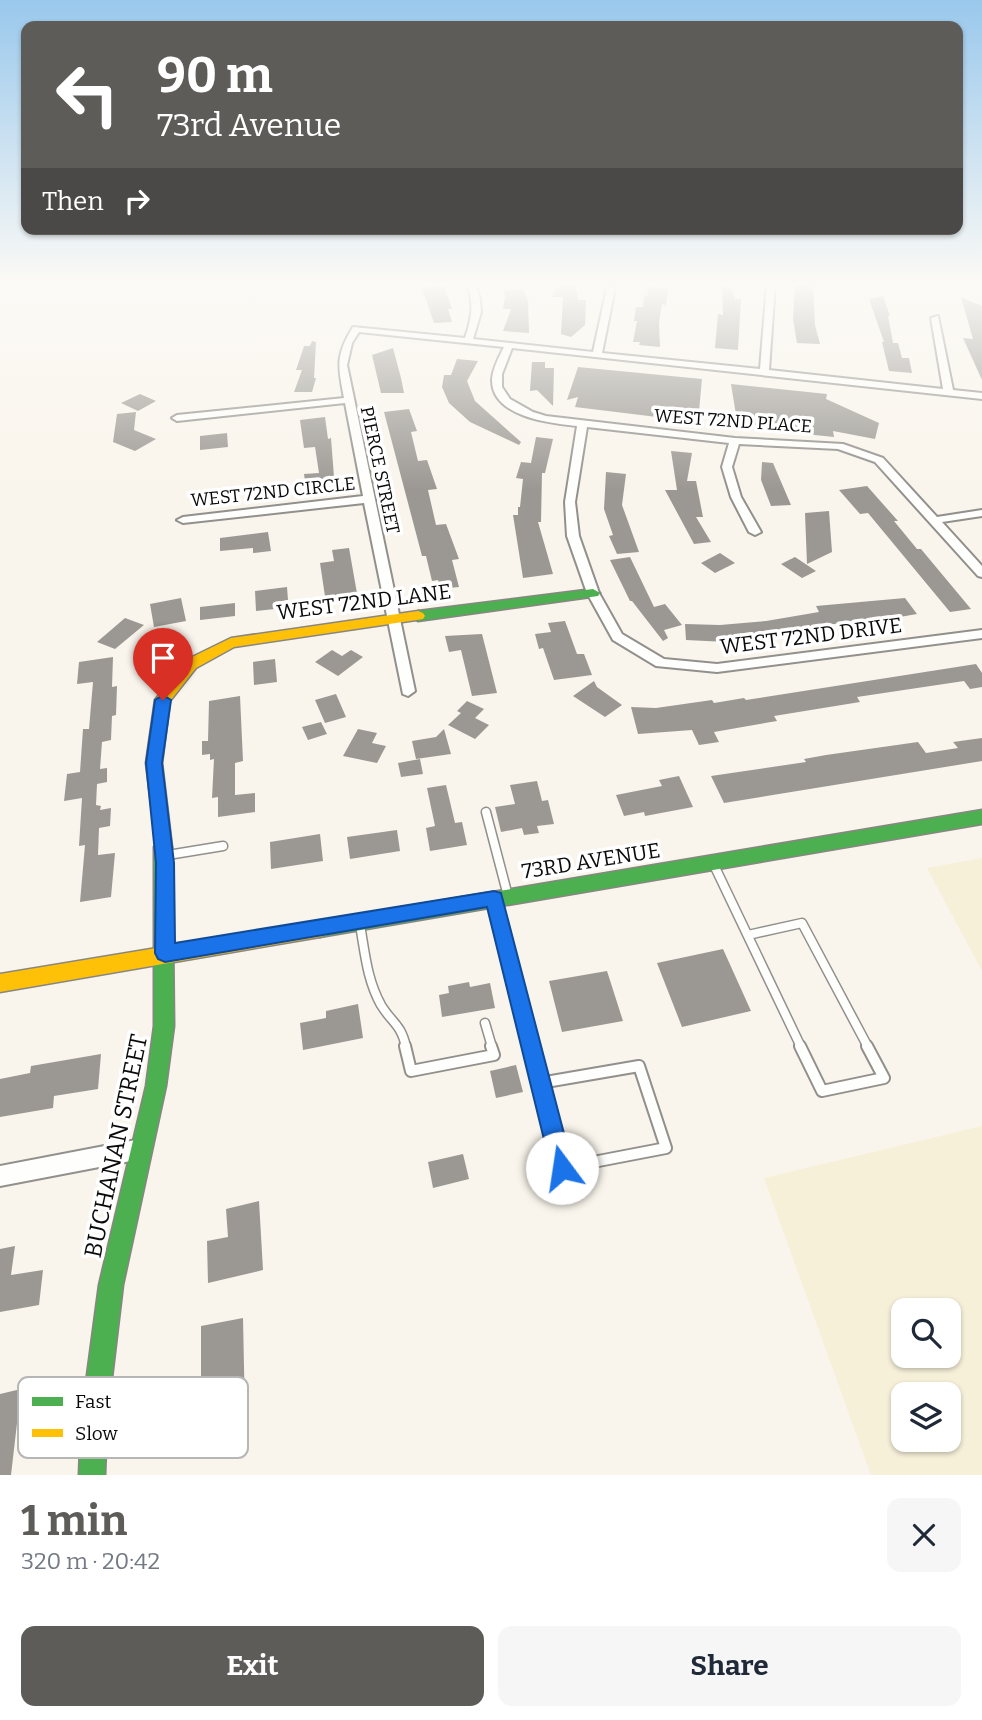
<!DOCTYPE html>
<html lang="en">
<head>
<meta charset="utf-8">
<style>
  :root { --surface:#fff; --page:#f6f6f7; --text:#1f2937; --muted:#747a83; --accent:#5e5c59 }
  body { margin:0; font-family:Bitter,serif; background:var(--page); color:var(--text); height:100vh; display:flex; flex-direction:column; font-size:26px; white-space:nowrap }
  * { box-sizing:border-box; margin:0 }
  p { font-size:23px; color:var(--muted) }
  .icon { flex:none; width:38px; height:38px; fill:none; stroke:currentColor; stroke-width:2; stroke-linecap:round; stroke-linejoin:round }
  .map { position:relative; height:1475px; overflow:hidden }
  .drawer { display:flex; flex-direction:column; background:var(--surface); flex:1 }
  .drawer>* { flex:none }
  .banner { position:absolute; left:21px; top:21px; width:942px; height:214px; border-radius:14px; box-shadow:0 2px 5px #0004; background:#5e5c59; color:#fff; overflow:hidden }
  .tools { position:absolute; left:891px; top:1298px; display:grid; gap:14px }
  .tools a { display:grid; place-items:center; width:70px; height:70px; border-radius:14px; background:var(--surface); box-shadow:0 2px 5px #0004; font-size:35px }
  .pin { position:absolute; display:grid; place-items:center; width:60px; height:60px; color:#fff; margin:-72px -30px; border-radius:50% 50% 50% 0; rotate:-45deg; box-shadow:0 0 7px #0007 }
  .pin .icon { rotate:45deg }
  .me { position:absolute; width:77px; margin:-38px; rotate:346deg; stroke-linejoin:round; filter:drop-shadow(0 0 5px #0008) }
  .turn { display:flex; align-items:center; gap:24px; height:147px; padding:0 21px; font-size:32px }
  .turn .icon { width:91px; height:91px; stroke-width:2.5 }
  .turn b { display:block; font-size:49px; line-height:60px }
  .then { display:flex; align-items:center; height:66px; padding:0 21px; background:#0003; gap:14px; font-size:26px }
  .round { display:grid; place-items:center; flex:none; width:74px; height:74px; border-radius:14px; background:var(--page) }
  .summary { display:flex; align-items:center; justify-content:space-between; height:119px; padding:0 21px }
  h1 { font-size:42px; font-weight:700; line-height:52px; color:var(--accent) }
  .primary-button { display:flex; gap:14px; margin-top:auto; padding:14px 21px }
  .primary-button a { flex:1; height:80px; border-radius:14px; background:var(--accent); color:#fff; font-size:28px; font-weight:700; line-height:80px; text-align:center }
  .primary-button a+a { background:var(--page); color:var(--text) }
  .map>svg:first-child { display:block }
  .farmland { fill:#f6f0d9; fill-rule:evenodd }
  .building { fill:#9b9893 }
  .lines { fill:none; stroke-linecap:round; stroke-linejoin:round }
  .lane-far1-casing { stroke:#92908c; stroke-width:11 }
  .lane-casing { stroke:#92908c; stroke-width:14 }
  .street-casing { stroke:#92908c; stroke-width:4 }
  .fast-casing { stroke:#888682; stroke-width:3 }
  .slow-casing { stroke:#888682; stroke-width:3 }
  .lane-far1 { stroke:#fefefc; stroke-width:8 }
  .lane { stroke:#fefefc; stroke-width:10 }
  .street { fill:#fefefc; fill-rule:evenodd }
  .fast { fill:#4caf50; fill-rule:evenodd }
  .slow { fill:#ffc107; fill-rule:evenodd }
  .route { fill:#1a73e8; stroke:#114b97; stroke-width:2 }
  .labels { text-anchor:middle; stroke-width:7; stroke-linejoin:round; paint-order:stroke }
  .far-street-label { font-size:18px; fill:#0a0a0a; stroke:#fff }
  .street-label { font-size:21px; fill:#0a0a0a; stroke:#fff }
  .near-street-label { font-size:24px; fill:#0a0a0a; stroke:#fff }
  .key { fill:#fff; stroke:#b6b6b6; stroke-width:2 }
  .key-label { font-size:19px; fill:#0a0a0a }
</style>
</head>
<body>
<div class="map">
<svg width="982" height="1475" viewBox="0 0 982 1475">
  <rect width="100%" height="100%" fill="#f9f5ec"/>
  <path class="farmland" d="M982,858V971L927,868Z
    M982,1126V1475H871L764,1178ZM903,1311H948V1356H903ZM903,1395H948V1440H903Z"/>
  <path class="building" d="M558,283H575L578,300H586L585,325L571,337L561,334L563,297H552Z
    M722,283H730L735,299H741L738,350L715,348L718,314L723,315Z
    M795,283H813L815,325L820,344L797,343L793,319Z
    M444,286L452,309H448L452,322L434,323L422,288Z
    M647,287L668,288L666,305L662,304L659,323L660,347L639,345L640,342H633L637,321H634L636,307H643L644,295L648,296Z
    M523,289L528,300L529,333L503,331L511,309H503L505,296L503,290Z
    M883,296L890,316H888L893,343H898L902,358H909L912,373L889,371L882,342H884L869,299Z
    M961,297L982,306V380L963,338L973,339Z
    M312,341L316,342L314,378H316L312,392H294L302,370H296L304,346H310Z
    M393,348L401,378L404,393H381L372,355Z
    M457,359L478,361L467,381L475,401L521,442L519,445L470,422L449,403L442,387L444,375H451Z
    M532,362H545V368H554L553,406L537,390L530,391Z
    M578,367L702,379L698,422L575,407L578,397L567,400Z
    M731,384L827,394L826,399L879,423L875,439L833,431L834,437L776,431V429L738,427Z
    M140,394L156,401L138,411L121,403Z
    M409,409L417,431L411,432L418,461L427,460L437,489L428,490L436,525L446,524L459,559L452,560L459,587L440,589L438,580L432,581L426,556H422L384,412Z
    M136,412L134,430L156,439L135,451L113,442L117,414Z
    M325,417L328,439L331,438L334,477L325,478L326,486L306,488L304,474L319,473L315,447L304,448L300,420Z
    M227,433L228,447L200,450V436Z
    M536,437L553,439L545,473H542L541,522H538L553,574L523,578L513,515H518V507H520L523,479L516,478L521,462L531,463Z
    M671,451L692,453L687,481H696L703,517H696L711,542L694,544L665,490H677Z
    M762,462L773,463L791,505L771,506L761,480Z
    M606,472L626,474L622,505L639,552L617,554L609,536L613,535L604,509Z
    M867,486L898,521H894L917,549H921L971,609L950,612L868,513L860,514L839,490Z
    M829,511L832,552L807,564L805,513Z
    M268,532L271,551L253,553V548L220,551V538Z
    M349,548L358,599L326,603L320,563L334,561L332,550Z
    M720,553L735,563L715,573L701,563Z
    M630,557L654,607L665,604L682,625L664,630L668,638L663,641L632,601H630L610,560Z
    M795,557L816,571L802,578L781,564Z
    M287,587L288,600L275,602V609L256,611L255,591Z
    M181,598L186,621L154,627L150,604Z
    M905,598L917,614L859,624L857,621L812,627L814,630L727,642L686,640L685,624L720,625L766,621L819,612L816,606Z
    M235,603V616L200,620V607Z
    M125,618L144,625L115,649L97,642Z
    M565,621L577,654H584L592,675L554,680L543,648L539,649L535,634L551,632L548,623Z
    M482,634L497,693L472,696L461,650L449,652L445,636Z
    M332,650L342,656L351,650L363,657L338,676L315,662Z
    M113,657L112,687L117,686L116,715L112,716L111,740L102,742L100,769L107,768V782L97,784L96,805L101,806L100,810L111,808L110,826L99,828L98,855L115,853L111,897L80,902L85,845L79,846L82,798L64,801L67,774L80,772L83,729H89L93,682L77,684L79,662Z
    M275,659L277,682L254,685L253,662Z
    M976,664L982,673V687L970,689L964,681L857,697L860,702L774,716L777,721L714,732L719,742L699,745L692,730L638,734L631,707L656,708L712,700L714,703L744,698L746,700Z
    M594,681L597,687L622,705L605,717L573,696Z
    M336,694L346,717L325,723L315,700Z
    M240,696L243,761L235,763V795L255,793V812L218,817V797L212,798L214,759L210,760V754L202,755V741H208L209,701Z
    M467,701L484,709L475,718L489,725L475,739L448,725L461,713L457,711Z
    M321,722L327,734L308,740L302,727Z
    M358,729L377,733L372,743L386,746L377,763L343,756Z
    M444,729L451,754L416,759L412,741L436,737Z
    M982,738V761L724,803L711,776L806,762L804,759L826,755L918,742L926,753L958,748L953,742Z
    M420,759L423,774L401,777L398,763Z
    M679,776L693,807L645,816L644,812L624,816L616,795L662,786L659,780Z
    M537,781L542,801L548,800L554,824L537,826L539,833L524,835L522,828L501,832L495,807L515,804L510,785Z
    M446,785L455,823L462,822L467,845L430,851L426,828L435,826L427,788Z
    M397,830L400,851L350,859L347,837Z
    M320,834L323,861L271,869L270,842Z
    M723,949L751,1011L682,1027L657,963Z
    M607,971L623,1021L562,1032L549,981Z
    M469,982L470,987L490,983L495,1008L442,1017L439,995L449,993L448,986Z
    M358,1004L363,1038L303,1050L300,1023L326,1018V1011Z
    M101,1054L98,1089L54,1096L53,1108L0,1117V1079L30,1073L31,1066Z
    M516,1065L523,1092L496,1098L490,1071Z
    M463,1154L469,1179L433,1188L428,1162Z
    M259,1201L263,1270L208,1283L207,1241L228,1237L226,1209Z
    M15,1246L11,1275L43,1270L39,1305L0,1312V1249Z
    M243,1318L245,1415L187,1428L188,1390L201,1387V1326Z
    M21,1389L11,1475H0V1394Z"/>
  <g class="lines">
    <g class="lane-far1-casing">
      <path id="lane-far1" d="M486,812L508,896
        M168,855L223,846
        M713,863L801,1047
        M495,903L531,1047
        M360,925C365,953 367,980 381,1005C392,1023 401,1024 406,1047
        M748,935L802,923L868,1047
        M485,1023L492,1047"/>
    </g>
    <g class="lane-casing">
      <path id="lane" d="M405,1046L411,1071L494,1055L491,1046
        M531,1046L540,1083
        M800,1046L822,1091L884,1078L867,1046
        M639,1066L666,1148L562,1168L540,1083Z"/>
    </g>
    <g class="street-casing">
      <path id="street" d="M467,283H475L480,299L481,312L473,339L593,352L607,288L611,286L615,288L602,353L760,369L767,283H775L769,370L943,389L931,318L938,316L953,390L982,393V399L512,348L502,374V387L510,399L533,412L546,416L735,438L843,444L883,458L937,517L982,510V516L942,522L982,566V577L978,576L875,462L838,449L739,444L732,467L741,497L761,532L755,535L749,532L731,497L722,467L729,443L587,427L575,502L579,536L599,593L622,634L664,659L717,664L982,630V638L717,672L656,666L613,640L587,593L567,536L565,502L577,426C550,423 491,417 492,379C493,368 499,357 504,347L359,332L352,343L347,365L415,691L408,696L403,694L364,503L183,523L177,520L183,517L363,496L345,403L177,421L172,418L177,415L344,398C338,366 335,356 353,327L465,338C472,318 474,303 467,283Z
        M141,1139L148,1142L151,1149L148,1156L141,1159L0,1186V1166Z"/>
    </g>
    <g class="fast-casing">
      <path id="fast" d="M593,589L600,593L598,596L418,621L411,616L418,611Z
        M982,810V824L320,937L313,935L311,929L313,923L320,921Z
        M163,840L169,842L172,847L174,1026L166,1086L123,1285L107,1420L105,1475H79L81,1420L99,1285L146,1086L154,1026V847L157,842Z"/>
    </g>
    <g class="slow-casing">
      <path id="slow" d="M418,611L423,613L425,616L423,619L234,647L196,668L170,701L162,763L172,847L169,852L163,854L157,852L146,763L155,700L186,660L231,638Z
        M320,921L327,923L329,929L327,935L320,937L0,992V974Z"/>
    </g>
    <use href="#lane-far1" class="lane-far1"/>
    <use href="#lane" class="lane"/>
    <use href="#street" class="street"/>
    <use href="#fast" class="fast"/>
    <use href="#slow" class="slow"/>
  </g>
  <linearGradient id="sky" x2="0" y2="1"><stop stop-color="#99c8ec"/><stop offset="0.58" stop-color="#fcfaf6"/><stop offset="1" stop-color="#fcfaf6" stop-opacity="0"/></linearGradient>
  <rect width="982" height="490" fill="url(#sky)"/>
  <path class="route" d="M163,695L171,700L162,763L174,863L175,943L494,891L501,893L573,1168L570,1176L562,1180L554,1176L551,1168L487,907L165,962L158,959L155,953L156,863L146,763L155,700Z"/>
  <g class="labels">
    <g class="far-street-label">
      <text transform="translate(733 421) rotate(4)" y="6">WEST 72ND PLACE</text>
      <text transform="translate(380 470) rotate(78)" y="6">PIERCE STREET</text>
      <text transform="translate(273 492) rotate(-6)" y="6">WEST 72ND CIRCLE</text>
    </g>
    <g class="street-label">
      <text transform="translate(364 602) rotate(-7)" y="7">WEST 72ND LANE</text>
      <text transform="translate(811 636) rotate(-7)" y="7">WEST 72ND DRIVE</text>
      <text transform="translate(591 861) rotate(-9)" y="7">73RD AVENUE</text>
    </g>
    <g class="near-street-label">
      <text transform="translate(116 1146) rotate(-78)" y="8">BUCHANAN STREET</text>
    </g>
  </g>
  <rect x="18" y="1377" width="230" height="81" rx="10" class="key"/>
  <rect x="32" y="1397" width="31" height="9" fill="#4caf50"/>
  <rect x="32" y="1429" width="31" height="8" fill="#ffc107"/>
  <g class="key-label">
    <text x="75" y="1408">Fast</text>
    <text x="75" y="1440">Slow</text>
  </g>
</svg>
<div class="tools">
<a><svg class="icon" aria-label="search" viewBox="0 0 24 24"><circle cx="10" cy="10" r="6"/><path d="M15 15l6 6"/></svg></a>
<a><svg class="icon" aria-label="layers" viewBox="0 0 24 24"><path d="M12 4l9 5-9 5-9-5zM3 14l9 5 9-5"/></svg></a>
</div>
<div class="pin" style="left:163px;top:700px;background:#d93025"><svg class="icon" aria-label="arrive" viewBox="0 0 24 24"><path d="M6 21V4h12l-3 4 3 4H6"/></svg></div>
<svg class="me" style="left:562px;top:1168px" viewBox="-20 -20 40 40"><circle r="19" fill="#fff"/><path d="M0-13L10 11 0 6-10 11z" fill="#1a73e8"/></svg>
<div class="banner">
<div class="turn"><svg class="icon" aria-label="left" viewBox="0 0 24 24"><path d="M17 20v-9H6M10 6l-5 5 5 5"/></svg><div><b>90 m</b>73rd Avenue</div></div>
<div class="then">Then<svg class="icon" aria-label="right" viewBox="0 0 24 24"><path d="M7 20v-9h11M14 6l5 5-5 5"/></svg></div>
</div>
</div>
<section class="drawer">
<div class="summary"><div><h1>1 min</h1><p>320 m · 20:42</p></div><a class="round"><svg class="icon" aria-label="close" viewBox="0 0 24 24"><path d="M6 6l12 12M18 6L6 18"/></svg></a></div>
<div class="primary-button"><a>Exit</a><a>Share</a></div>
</section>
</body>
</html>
